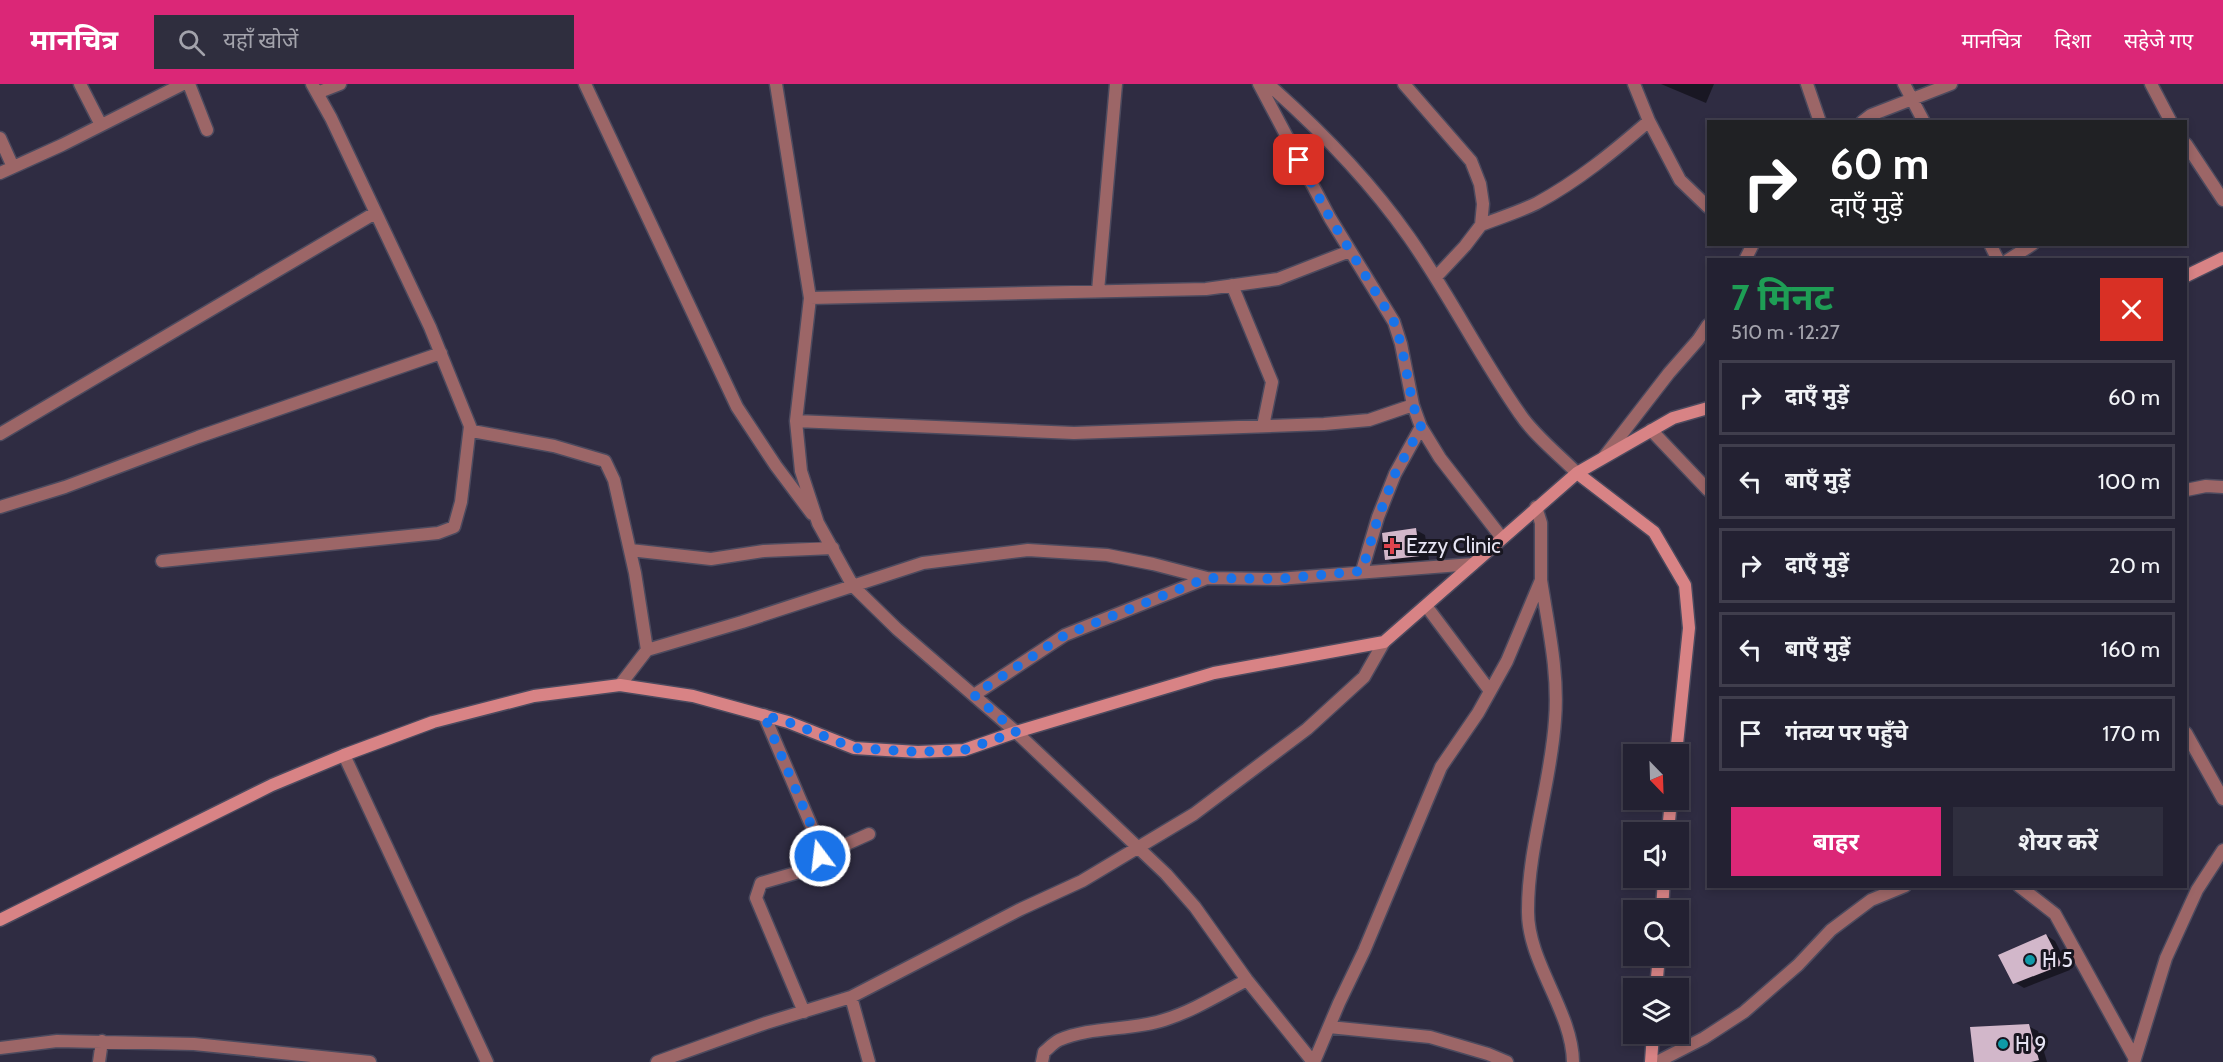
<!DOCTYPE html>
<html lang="hi">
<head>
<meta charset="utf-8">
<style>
  :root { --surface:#232132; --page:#2f2e3e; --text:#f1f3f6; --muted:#a3a3ac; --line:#403e4d; --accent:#db2777 }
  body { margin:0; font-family:Cabin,"Noto Sans Devanagari",sans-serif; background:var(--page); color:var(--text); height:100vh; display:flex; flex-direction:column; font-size:22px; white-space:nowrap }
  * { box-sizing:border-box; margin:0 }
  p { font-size:20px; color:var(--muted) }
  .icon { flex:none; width:33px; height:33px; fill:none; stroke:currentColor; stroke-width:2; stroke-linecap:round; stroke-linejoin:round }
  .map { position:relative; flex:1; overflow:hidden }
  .details { position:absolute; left:1707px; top:174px; width:480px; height:630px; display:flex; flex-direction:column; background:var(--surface); border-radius:0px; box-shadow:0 3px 9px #0003,0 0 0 2px var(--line) }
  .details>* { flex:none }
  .hud { position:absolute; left:1707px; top:36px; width:480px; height:126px; border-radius:0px; box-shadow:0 3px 9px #0003,0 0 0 2px var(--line); background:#202124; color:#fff; overflow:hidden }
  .needle { width:39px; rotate:157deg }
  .buttons { position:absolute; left:1623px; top:660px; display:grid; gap:12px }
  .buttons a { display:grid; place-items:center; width:66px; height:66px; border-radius:0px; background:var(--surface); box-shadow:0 3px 9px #0003,0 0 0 2px var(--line); font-size:30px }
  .pin { position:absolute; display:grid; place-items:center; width:51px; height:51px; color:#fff; margin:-26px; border-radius:12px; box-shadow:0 3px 9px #0006 }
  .me { position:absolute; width:66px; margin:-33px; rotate:345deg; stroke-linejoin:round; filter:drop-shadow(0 0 4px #0008) }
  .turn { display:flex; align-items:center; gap:21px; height:126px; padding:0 24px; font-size:27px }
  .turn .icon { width:78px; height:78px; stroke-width:2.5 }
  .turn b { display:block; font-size:42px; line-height:51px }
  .round { display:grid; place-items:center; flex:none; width:63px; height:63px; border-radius:0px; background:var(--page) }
  .head { display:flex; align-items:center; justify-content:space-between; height:102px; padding:0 24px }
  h1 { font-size:36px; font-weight:700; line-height:45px; color:#1e9e55 }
  .action { display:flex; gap:12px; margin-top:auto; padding:12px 24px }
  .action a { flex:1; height:69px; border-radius:0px; background:var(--accent); color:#fff; font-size:24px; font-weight:700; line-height:69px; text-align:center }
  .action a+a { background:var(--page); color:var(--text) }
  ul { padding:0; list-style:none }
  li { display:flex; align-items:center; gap:18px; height:75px; margin:0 12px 9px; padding:0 12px; border:3px solid var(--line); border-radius:0px }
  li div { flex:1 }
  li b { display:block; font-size:22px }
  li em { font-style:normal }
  header { display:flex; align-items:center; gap:36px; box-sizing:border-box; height:84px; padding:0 30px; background:var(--accent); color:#fff }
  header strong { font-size:28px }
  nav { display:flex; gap:33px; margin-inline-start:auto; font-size:21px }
  .search { width:420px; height:54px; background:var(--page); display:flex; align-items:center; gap:15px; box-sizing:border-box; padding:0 21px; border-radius:0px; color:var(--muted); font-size:22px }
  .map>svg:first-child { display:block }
  .shadow { fill:#0007 }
  .building { fill:#d2b7ca }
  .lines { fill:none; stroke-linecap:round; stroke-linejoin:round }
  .street-casing { stroke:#4c4a5e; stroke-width:15 }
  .secondary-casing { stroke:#4c4a5e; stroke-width:15 }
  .street { stroke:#9c6667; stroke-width:12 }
  .secondary { stroke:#d88385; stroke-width:12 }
  .route { stroke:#1a73e8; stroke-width:10; stroke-dasharray:0 18 }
  .health-dot { fill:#e0444e; stroke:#181620; stroke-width:2 }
  .culture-dot { fill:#0f9aa8; stroke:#181620; stroke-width:2 }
  .labels { text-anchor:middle; stroke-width:6; stroke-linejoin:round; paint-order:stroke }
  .poi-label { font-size:21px; fill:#e7e5f4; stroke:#181620; text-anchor:start }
</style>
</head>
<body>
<header>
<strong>मानचित्र</strong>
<div class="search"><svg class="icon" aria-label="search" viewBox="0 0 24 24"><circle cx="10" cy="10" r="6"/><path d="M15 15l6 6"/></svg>यहाँ खोजें</div>
<nav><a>मानचित्र</a><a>दिशा</a><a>सहेजे गए</a></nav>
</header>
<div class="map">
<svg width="2223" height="978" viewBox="0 0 2223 978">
  <rect width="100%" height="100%" fill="#2f2c42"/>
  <path class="shadow" d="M1661,0H1714L1706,19Z
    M1416,446L1425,451L1429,476L1396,481L1387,475Z
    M2046,851L2055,857L2070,886L2024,904L2014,898Z
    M2028,942L2038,947L2047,978H1975Z"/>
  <path class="building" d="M1416,444L1420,472L1385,476L1382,449Z
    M2046,850L2062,881L2013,900L1998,871Z
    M2029,940L2039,976L2031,978H1974L1970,943Z"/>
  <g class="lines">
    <g class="street-casing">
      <path id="street" d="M80,0L101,41
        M189,0L207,46
        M312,0L331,34L430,243L472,347L554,362L605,377L614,396L635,489L647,566L620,601
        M585,0L737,323L776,382L812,430
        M776,0L810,214L796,337L801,387L818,439L853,502L897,545L1016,648L1166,790L1195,823L1247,896L1313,978
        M1259,0L1330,134L1394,238L1401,260L1413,321L1421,343L1440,374L1502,454
        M1268,0C1319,45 1369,96 1409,153C1449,210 1480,273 1520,330C1534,351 1559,371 1577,389
        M1404,0L1471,77L1480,100L1483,120L1481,141L1465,162L1436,193
        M1634,0L1649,37L1680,96L1708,123
        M1807,0L1820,38
        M1904,0L1924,38
        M2151,0L2171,38
        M317,9L340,0
        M1862,38L1871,31L1951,0
        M0,54L13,83
        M2186,60L2223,116
        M0,89L62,61L183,0
        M1481,141C1499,134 1519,128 1537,119C1578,97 1613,68 1649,37
        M1990,160L1998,176
        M1745,176L1753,160
        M2008,176L2033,160
        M1232,201L1272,298L1263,342
        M1098,207L1116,0
        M810,214L1206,205L1278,195L1350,167
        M796,337L1074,349L1324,340L1369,336L1413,321
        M1651,346L1708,406
        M0,350L375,129
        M1604,373L1669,289L1698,256L1708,241
        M2186,406L2206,402L2223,403
        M0,423L65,403L198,353L441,269
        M630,466L711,475L764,467L833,464
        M162,477L438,449L454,443L461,418L470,342
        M1362,487L1378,433L1395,390L1421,343
        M1541,496C1548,542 1559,589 1555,636C1551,700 1528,762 1528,826C1527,878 1572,926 1573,978
        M1427,523L1490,607
        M647,566L742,538L923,479L1028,466L1107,471L1153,480L1207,494L1278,495L1473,480
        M974,611L1065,551L1207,494
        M764,631L820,762V772L806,786L761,799L756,814L804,928
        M2186,649L2223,715
        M344,671L487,978
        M820,772L869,750
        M2019,802L2055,830L2135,975
        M851,913L869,978
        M1329,943L1430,953L1488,970L1507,978
        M0,964L57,957L194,960L370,978
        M99,978L102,957
        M657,978L766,939L851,913L1021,825L1082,797L1194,730L1307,645L1364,593L1384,558
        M1042,978L1044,968C1049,964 1053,959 1059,956C1091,942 1130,947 1164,936C1193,927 1220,910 1247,896
        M1314,978L1339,919L1364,867L1441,683L1478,629L1507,577L1541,496V439L1536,423
        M1657,978L1704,954L1744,928L1798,881L1831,846L1871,816L1905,802
        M2134,978L2166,874L2197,806L2223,766"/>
    </g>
    <g class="secondary-casing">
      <path id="secondary" d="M2186,192L2223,174
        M1577,389L1654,448L1685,501L1689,544L1676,670
        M1668,748L1671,716
        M1662,826L1664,794
        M0,836L272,701L344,671L433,638L534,612L620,601L693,612L788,638L854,664L918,668L964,666L1016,648L1214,589L1384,558L1577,389L1673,334L1708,324
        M1656,904L1659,872
        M1651,978L1653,950"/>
    </g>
    <use href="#street" class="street"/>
    <use href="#secondary" class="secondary"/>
  </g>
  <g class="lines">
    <path class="route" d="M820,772V762L764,631L788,638L854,664L918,668L964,666L1016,648L974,611L1065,551L1207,494L1278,495L1362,487L1378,434L1395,390L1421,343L1413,321L1401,260L1394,238L1330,134L1299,76"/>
  </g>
  <path class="health-dot" d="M1389 453h6v6h6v6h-6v6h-6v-6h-6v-6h6z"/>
  <g class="culture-dot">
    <circle cx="2030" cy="876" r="6"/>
    <circle cx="2003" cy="960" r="6"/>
  </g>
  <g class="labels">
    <g class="poi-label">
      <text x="1406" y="469">Ezzy Clinic</text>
      <text x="2042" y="883">H 5</text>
      <text x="2015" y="967">H 9</text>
    </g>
  </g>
</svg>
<div class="buttons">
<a><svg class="needle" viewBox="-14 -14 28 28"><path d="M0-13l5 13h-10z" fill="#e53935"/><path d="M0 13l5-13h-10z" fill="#a3a3ac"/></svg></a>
<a><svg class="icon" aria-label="sound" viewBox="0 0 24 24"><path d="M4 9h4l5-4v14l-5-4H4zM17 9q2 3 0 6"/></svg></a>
<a><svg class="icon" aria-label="search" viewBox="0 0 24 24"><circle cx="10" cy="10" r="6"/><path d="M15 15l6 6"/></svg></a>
<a><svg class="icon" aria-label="layers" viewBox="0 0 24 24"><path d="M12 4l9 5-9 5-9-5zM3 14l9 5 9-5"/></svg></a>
</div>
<div class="pin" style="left:1299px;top:76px;background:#d93025"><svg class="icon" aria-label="arrive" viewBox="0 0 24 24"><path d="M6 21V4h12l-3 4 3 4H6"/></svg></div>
<svg class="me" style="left:820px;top:772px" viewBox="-20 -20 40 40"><circle r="17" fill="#1a73e8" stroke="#fff" stroke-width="3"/><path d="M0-11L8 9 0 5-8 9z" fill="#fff"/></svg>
<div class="hud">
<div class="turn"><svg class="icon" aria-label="right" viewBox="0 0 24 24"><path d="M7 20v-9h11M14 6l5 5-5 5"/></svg><div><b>60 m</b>दाएँ मुड़ें</div></div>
</div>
<section class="details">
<div class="head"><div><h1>7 मिनट</h1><p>510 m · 12:27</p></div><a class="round" style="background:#d93025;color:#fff"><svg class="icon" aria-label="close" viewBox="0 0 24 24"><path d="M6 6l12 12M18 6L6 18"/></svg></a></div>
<ul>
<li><svg class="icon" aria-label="right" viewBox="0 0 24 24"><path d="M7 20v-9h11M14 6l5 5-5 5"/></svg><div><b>दाएँ मुड़ें</b></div><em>60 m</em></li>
<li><svg class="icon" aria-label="left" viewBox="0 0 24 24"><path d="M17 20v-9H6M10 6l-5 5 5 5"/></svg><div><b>बाएँ मुड़ें</b></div><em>100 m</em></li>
<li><svg class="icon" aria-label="right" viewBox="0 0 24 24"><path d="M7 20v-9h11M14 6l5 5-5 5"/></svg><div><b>दाएँ मुड़ें</b></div><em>20 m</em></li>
<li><svg class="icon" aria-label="left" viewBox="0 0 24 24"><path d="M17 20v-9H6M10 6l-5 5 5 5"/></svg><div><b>बाएँ मुड़ें</b></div><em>160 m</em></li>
<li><svg class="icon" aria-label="arrive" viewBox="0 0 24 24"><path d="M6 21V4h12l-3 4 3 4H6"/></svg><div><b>गंतव्य पर पहुँचे</b></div><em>170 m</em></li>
</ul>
<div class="action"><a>बाहर</a><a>शेयर करें</a></div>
</section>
</div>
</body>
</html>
